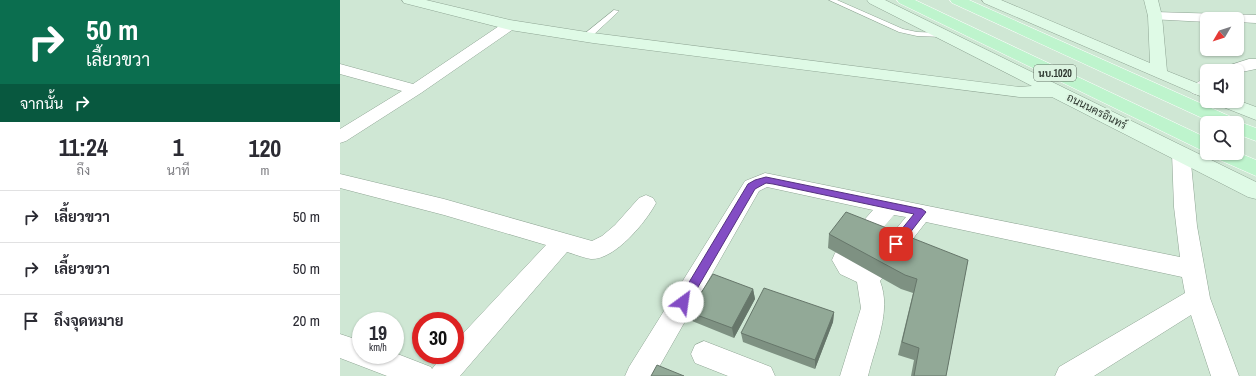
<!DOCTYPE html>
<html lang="th">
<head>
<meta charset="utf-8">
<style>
  :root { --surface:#fff; --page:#f7f7f7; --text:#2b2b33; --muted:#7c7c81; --line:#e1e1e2 }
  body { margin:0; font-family:"Archivo Narrow",Sarabun,sans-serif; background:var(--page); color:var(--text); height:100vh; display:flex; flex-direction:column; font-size:15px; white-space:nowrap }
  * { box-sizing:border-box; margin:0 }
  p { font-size:13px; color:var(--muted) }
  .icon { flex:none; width:22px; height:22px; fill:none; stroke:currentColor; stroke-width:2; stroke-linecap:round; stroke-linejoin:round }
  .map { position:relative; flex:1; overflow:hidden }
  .sheet { display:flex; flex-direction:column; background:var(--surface); width:340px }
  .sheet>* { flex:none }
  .top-card { background:#0b6e4f; color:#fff; overflow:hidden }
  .needle { width:26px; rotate:231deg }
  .buttons { position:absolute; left:860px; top:12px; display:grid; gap:8px }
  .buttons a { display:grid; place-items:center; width:44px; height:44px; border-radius:6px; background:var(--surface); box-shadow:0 1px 3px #0004; font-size:20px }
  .speed { position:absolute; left:12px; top:312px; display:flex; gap:8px; font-size:20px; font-weight:700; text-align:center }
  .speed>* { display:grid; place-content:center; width:52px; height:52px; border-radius:50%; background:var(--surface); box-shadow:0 1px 3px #0004; line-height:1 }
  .speed small { font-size:10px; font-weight:400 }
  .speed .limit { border:6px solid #d22; background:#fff; color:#111 }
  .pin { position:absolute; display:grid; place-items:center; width:34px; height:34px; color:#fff; margin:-17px; border-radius:8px; box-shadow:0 2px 6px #0006 }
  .me { position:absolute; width:44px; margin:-22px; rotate:31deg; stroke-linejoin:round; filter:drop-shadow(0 0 3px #0008) }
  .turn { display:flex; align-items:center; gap:14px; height:84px; padding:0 20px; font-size:18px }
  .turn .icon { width:52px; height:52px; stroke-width:2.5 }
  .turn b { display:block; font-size:28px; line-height:34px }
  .then { display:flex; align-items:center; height:38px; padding:0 20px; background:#0003; gap:8px; font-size:15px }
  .eta { display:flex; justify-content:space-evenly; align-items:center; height:68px; text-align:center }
  .eta b { font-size:24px; font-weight:800; line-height:28px }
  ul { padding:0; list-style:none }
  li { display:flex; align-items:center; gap:12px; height:52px; padding:0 20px; border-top:1px solid var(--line) }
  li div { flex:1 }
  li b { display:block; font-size:15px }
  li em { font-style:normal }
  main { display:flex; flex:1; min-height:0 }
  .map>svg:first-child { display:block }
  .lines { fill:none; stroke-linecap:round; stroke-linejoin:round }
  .lane-casing { stroke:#8fa594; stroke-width:1 }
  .street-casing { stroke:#8fa594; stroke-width:1 }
  .secondary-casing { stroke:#8fa594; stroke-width:1 }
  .primary-casing { stroke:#fff; stroke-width:1 }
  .lane { fill:#fff; fill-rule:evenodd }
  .street { fill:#fff; fill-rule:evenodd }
  .secondary { fill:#dffae6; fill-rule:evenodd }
  .primary { fill:#bef4cd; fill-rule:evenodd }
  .wall { fill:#7e9182 }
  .shaded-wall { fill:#66766a }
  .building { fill:#92a997; stroke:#66766a }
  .route { fill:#834dc4; stroke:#55327f }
  .labels { text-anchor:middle; stroke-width:4; stroke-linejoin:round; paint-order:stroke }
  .shield { fill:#dcf4e1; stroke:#627065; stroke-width:1 }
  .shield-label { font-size:10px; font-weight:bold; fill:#2e3830 }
  .street-label { font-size:11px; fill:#2e3830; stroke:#dcf4e1 }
</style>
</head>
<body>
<main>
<section class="sheet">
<div class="top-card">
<div class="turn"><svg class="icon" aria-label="right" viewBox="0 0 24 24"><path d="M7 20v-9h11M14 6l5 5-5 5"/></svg><div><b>50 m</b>เลี้ยวขวา</div></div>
<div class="then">จากนั้น<svg class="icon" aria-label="right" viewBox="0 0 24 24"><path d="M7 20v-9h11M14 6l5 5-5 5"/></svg></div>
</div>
<div class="eta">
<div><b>11:24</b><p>ถึง</p></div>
<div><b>1</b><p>นาที</p></div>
<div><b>120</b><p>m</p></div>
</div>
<ul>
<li><svg class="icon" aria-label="right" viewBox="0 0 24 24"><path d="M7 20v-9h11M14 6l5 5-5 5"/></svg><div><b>เลี้ยวขวา</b></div><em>50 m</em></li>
<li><svg class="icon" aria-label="right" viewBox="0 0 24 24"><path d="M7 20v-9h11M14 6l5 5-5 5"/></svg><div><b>เลี้ยวขวา</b></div><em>50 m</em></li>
<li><svg class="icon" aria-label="arrive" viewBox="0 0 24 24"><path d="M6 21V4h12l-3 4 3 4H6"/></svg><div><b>ถึงจุดหมาย</b></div><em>20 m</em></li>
</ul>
</section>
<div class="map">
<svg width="916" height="376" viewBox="0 0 916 376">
  <rect width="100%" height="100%" fill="#cfe7d4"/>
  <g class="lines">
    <g class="lane-casing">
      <path id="lane" d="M489,0H497L563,29L577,32L603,33L607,35L603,37L577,36L559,32Z
        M274,10L279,11L249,39H243V35Z"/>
    </g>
    <g class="street-casing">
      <path id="street" d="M815,12L916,15V23L897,22V19H867V22L810,19L808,16L810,13Z
        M170,21L175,22L177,25L175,28L81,93L6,141L0,143V129L62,91L0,74V64L73,84L165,22Z
        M909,59H916V69L897,73V71H878L881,68Z
        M867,78V91L858,95L852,93L850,90C854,84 860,80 867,78Z
        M841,147L848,149L850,153L857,226L870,298L899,376H871L851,315L754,376H715L719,367L845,293L842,277L586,222L540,281C552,311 535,346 528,376H500L521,308L517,282L500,274L492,260L495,253L533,210L427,187L419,191L314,376H285L289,367L405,181L425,173L840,257L834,207L832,153L834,149ZM554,215L566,217L526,265L516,260Z
        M0,174L104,199L252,241L262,236L275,225L299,198L306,195L313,198L316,203C306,222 275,260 251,259C244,258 234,254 227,252L120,376H47L0,358V334L21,341V355H55V353L91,367L92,369L103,355H115V342L206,245L104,215L0,188Z
        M364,341L431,367L435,376H388L355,363L351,354L355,345Z"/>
    </g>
    <g class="secondary-casing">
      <path id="secondary" d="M62,0H86L170,20L253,33L679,87L692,86L529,3L527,0H545L916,182V199L908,197L712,97H679L253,43L170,30L64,3Z
        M642,0H661L810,63L808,16L804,0H818L822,16L827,71L867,87V99L644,3Z
        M897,100L916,107V120L878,105L875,101Z"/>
    </g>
    <g class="primary-casing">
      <path id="primary" d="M557,0H575L867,138V153L559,3Z
        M610,0H629L896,119L897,121L916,128V141L897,134V123H873L612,3Z
        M897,152L916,160V176L875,158L872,153Z"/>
    </g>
    <use href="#lane" class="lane"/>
    <use href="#street" class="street"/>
    <use href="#secondary" class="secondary"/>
    <use href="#primary" class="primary"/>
  </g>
  <path class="wall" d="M489,234L628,260L606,376H571L574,360L558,355L573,293L561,289L488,248Z
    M413,289L415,299L394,338L352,321L349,312Z
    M494,312L493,322L475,369L403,342L401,333Z"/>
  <path class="shaded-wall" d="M413,289L415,299L394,338L392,328Z
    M494,312L493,322L475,369V360Z"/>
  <path class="building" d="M506,212L628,260L606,376H574L579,348L562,342L577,279L565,275L489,234Z
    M373,274L413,289L392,328L349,312Z
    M424,288L494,312L475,360L401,333Z
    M317,365L344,376H311Z"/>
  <path class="route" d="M426,177L582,209L586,212L559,247L556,248L551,244L552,241L574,214L433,184L426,183L415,189L347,306L343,307L339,306L338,302L339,299L408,184L415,180Z"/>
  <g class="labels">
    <rect class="shield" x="694" y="65" width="42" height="16" rx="3"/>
    <g class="shield-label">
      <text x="715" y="77">นบ.1020</text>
    </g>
    <g class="street-label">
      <text transform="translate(757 111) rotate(27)" y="4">ถนนนครอินทร์</text>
    </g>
  </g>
</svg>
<div class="buttons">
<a><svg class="needle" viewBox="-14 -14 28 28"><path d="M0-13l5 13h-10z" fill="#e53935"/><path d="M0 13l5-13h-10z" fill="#7c7c81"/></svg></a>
<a><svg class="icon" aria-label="sound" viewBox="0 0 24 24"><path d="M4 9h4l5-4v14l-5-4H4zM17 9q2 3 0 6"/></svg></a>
<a><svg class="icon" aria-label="search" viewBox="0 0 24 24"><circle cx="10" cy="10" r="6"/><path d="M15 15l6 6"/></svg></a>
</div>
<div class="speed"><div>19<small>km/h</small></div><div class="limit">30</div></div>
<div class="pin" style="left:556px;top:244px;background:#d93025"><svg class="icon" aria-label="arrive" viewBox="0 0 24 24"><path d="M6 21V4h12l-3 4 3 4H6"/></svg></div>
<svg class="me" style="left:343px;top:302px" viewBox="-20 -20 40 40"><circle r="19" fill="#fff"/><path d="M0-13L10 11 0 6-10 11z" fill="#834dc4"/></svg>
</div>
</main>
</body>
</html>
